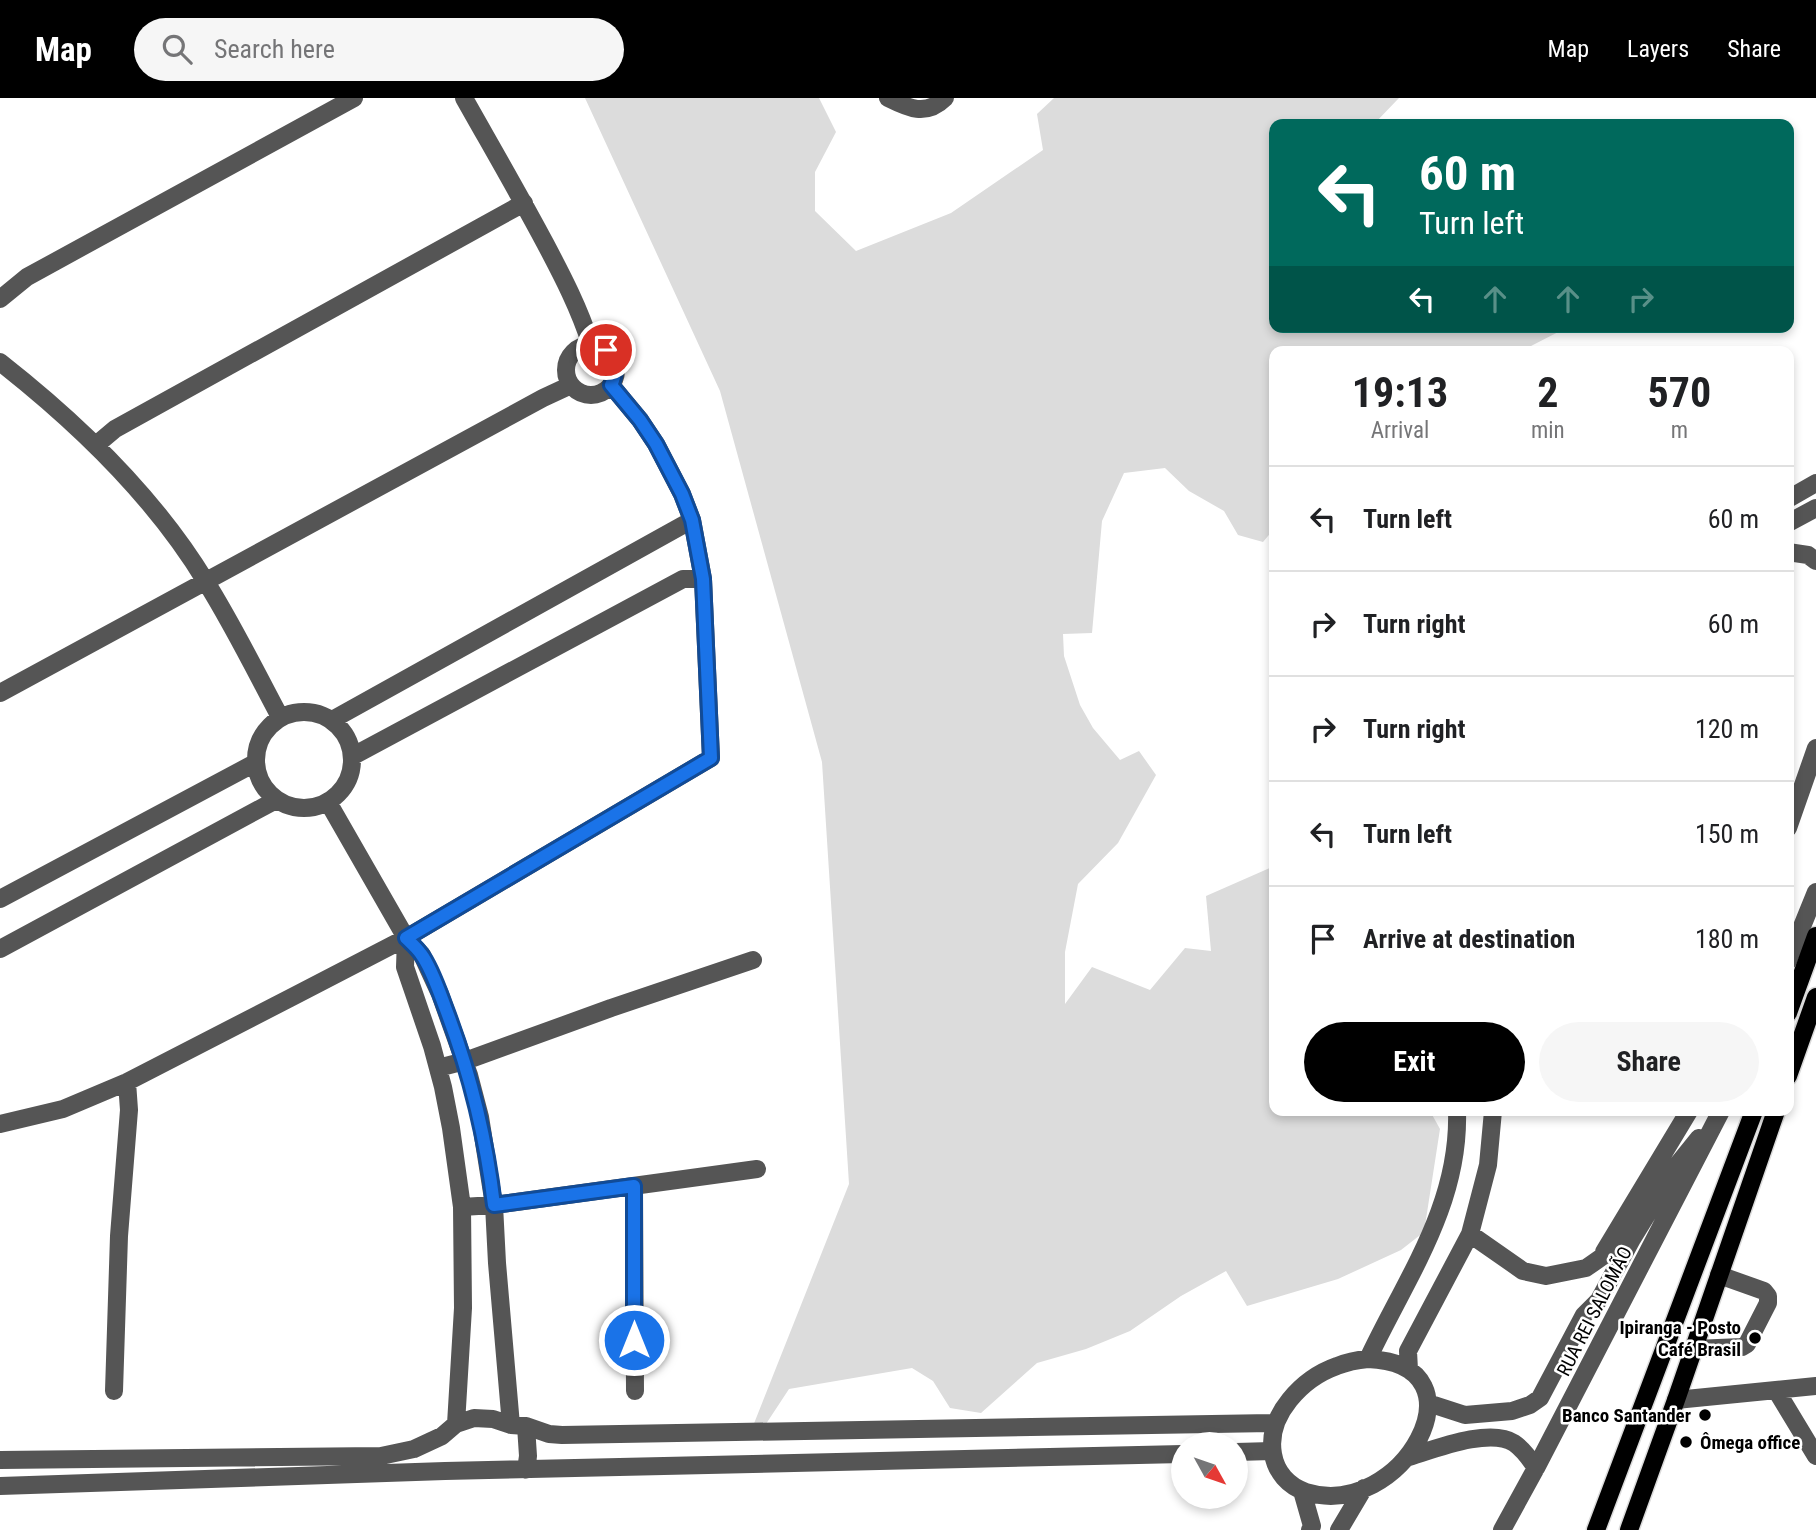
<!DOCTYPE html>
<html lang="en">
<head>
<meta charset="utf-8">
<style>
  :root { --surface:#fff; --page:#f6f6f6; --text:#202124; --muted:#757577; --line:#e0e0e0; --accent:#000 }
  body { margin:0; font-family:"Roboto Condensed",sans-serif; background:var(--page); color:var(--text); height:100vh; display:flex; flex-direction:column; font-size:26px; white-space:nowrap }
  * { box-sizing:border-box; margin:0 }
  p { font-size:23px; color:var(--muted) }
  .icon { flex:none; width:38px; height:38px; fill:none; stroke:currentColor; stroke-width:2; stroke-linecap:round; stroke-linejoin:round }
  .map { position:relative; flex:1; overflow:hidden }
  .sheet { position:absolute; left:1269px; top:248px; width:525px; height:770px; display:flex; flex-direction:column; background:var(--surface); border-radius:14px; box-shadow:0 4px 10px #0003 }
  .sheet>* { flex:none }
  .top-card { position:absolute; left:1269px; top:21px; width:525px; height:214px; border-radius:14px; box-shadow:0 4px 10px #0003; background:#00695c; color:#fff; overflow:hidden }
  .needle { width:46px; rotate:130deg }
  .controls { position:absolute; left:1171px; top:1334px; display:grid; gap:14px }
  .controls a { display:grid; place-items:center; width:77px; height:77px; border-radius:50%; background:var(--surface); box-shadow:0 4px 10px #0003; font-size:35px }
  .pin { position:absolute; display:grid; place-items:center; width:60px; height:60px; color:#fff; margin:-30px; border:4px solid #fff; border-radius:50%; box-shadow:0 2px 7px #0007 }
  .me { position:absolute; width:77px; margin:-38px; rotate:0deg; stroke-linejoin:round; filter:drop-shadow(0 0 5px #0008) }
  .turn { display:flex; align-items:center; gap:24px; height:147px; padding:0 35px; font-size:32px }
  .turn .icon { width:91px; height:91px; stroke-width:2.5 }
  .turn b { display:block; font-size:49px; line-height:60px }
  .lanes { display:flex; align-items:center; height:66px; padding:0 35px; background:#0003; justify-content:center; gap:35px; direction:ltr }
  .lanes .off { opacity:.35 }
  .eta { display:flex; justify-content:space-evenly; align-items:center; height:119px; text-align:center }
  .eta b { font-size:42px; font-weight:700; line-height:49px }
  .primary-button { display:flex; gap:14px; margin-top:auto; padding:14px 35px }
  .primary-button a { flex:1; height:80px; border-radius:42px; background:var(--accent); color:#fff; font-size:28px; font-weight:700; line-height:80px; text-align:center }
  .primary-button a+a { background:var(--page); color:var(--text) }
  ul { padding:0; list-style:none }
  li { display:flex; align-items:center; gap:21px; height:105px; padding:0 35px; border-top:2px solid var(--line) }
  li div { flex:1 }
  li b { display:block; font-size:26px }
  li em { font-style:normal }
  header { display:flex; align-items:center; gap:42px; box-sizing:border-box; height:98px; padding:0 35px; background:var(--accent); color:#fff }
  header strong { font-size:33px }
  nav { display:flex; gap:38px; margin-inline-start:auto; font-size:24px }
  .search { width:490px; height:63px; background:var(--page); display:flex; align-items:center; gap:18px; box-sizing:border-box; padding:0 24px; border-radius:38px; color:var(--muted); font-size:26px }
  .map>svg:first-child { display:block }
  .green { fill:#dcdcdc }
  .lines { fill:none; stroke-linecap:round; stroke-linejoin:round }
  .major-casing { stroke:#dbdbdb; stroke-width:21 }
  .minor { stroke:#555; stroke-width:18 }
  .major { stroke:#000; stroke-width:18 }
  .route-casing { stroke:#114b97; stroke-width:18 }
  .route { stroke:#1a73e8; stroke-width:12 }
  .poi-dot { fill:#000; stroke:#fff; stroke-width:2.5 }
  .labels { text-anchor:middle; stroke-width:5; stroke-linejoin:round; paint-order:stroke }
  .street-label { font-size:19px; fill:#000; stroke:#fff }
  .poi-label { font-size:19px; font-weight:bold; fill:#000; stroke:#fff; text-anchor:end }
</style>
</head>
<body>
<header>
<strong>Map</strong>
<div class="search"><svg class="icon" aria-label="search" viewBox="0 0 24 24"><circle cx="10" cy="10" r="6"/><path d="M15 15l6 6"/></svg>Search here</div>
<nav><a>Map</a><a>Layers</a><a>Share</a></nav>
</header>
<div class="map">
<svg width="1816" height="1432" viewBox="0 0 1816 1432">
  <rect width="100%" height="100%" fill="#fff"/>
  <path class="green" d="M585,0H819L836,34L815,74V113L856,153L951,115L1043,52L1037,16L1054,0H1399L1374,26H1274V229H1568L1531,248L1527,254H1274V431L1263,444L1238,437L1224,413L1189,393L1165,370L1124,375L1102,423L1092,535L1063,536L1064,558L1080,607L1093,630L1120,662L1139,653L1156,677L1118,745L1078,786L1065,854V906L1092,869L1150,892L1185,850L1211,853L1206,798L1274,768V1013H1430L1440,1031L1424,1134L1401,1152L1338,1181L1247,1208L1226,1173L1181,1198L1130,1233L1086,1251L1037,1265L981,1315L950,1310L933,1283L912,1270L789,1291L764,1329L753,1328L849,1086L822,664L720,293Z"/>
  <g class="lines">
    <g class="major-casing">
      <path id="major" d="M1788,915L1816,838
        M1788,978L1816,899
        M1596,1432L1754,1013
        M1629,1432L1676,1302L1776,1013"/>
    </g>
    <path class="minor" d="M464,0C491,48 519,96 545,145C563,179 579,210 591,247
      M888,0C908,10 926,19 945,0
      M0,201L27,179L354,0
      M566 272a25 25 0 1 1 50 0a25 25 0 1 1-50 0Z
      M0,264C79,326 154,398 206,484C233,527 256,574 280,619
      M96,347L115,331L524,105
      M1788,401L1816,385
      M1788,425L1816,410
      M1788,454L1808,457L1816,463
      M0,595L543,300L571,287
      M256 662a48 48 0 1 1 96 0a48 48 0 1 1-96 0Z
      M332,622L692,422
      M353,658L683,481H703
      M328,704L406,840L422,857L440,896L469,977L480,1019L494,1107L497,1165L511,1327
      M1788,730L1816,650
      M0,801L255,665
      M406,840L405,869L432,948L443,989L451,1030L462,1109L463,1210L456,1326
      M0,851L276,702
      M1788,863L1816,794
      M438,970L465,963L611,910L753,862
      M0,1026L63,1011L127,984L296,897L406,840L711,660L703,481L692,422L682,396L656,346L640,322L611,287
      M634,1088L635,1293
      M462,1109L494,1107L757,1071
      M1470,1136L1523,1173L1546,1178L1586,1170L1616,1149L1632,1141
      M1604,1154L1689,1013
      M1694,1251L1742,1249L1747,1246L1768,1205V1198L1764,1193L1719,1177
      M1368,1261C1491,1266 1401,1424 1306,1394C1288,1388 1276,1374 1273,1356C1266,1317 1303,1280 1337,1268C1347,1264 1357,1262 1368,1261Z
      M1368,1261C1406,1180 1460,1107 1457,1013
      M1409,1272L1408,1253L1470,1136L1488,1067L1493,1013
      M1776,1292L1816,1358
      M114,1293L119,1138L129,1012L127,984
      M1676,1302L1816,1288
      M1428,1305L1465,1317L1512,1313L1530,1307L1540,1300L1584,1217L1599,1202L1632,1141L1678,1066L1699,1040
      M1236,1354L1272,1353
      M1406,1360C1433,1352 1489,1329 1514,1345C1523,1351 1530,1361 1536,1370
      M0,1362L381,1358L414,1351L442,1338L456,1326L474,1320L493,1321L511,1327L526,1328L549,1336L562,1337L1276,1325
      M526,1372L528,1358L526,1328
      M0,1388L445,1373L1183,1356
      M1302,1393L1312,1428L1310,1432
      M1339,1432L1364,1390
      M1502,1432L1536,1370L1721,1013"/>
    <use href="#major" class="major"/>
  </g>
  <g class="lines">
    <g class="route-casing">
      <path id="route" d="M606,252C616,263 618,273 611,287L640,322L656,346L682,396L692,422L703,481L711,660L406,840C411,845 417,850 421,856C431,869 439,893 445,909C470,974 486,1039 494,1107L634,1088V1242"/>
    </g>
    <use href="#route" class="route"/>
  </g>
  <g class="poi-dot">
    <circle cx="1755" cy="1240" r="7"/>
    <circle cx="1705" cy="1317" r="7"/>
    <circle cx="1686" cy="1344" r="7"/>
  </g>
  <g class="labels">
    <g class="street-label">
      <text transform="translate(1594 1213) rotate(-63)" y="7">RUA REI SALOMÃO</text>
    </g>
    <g class="poi-label">
      <text x="1741" y="1236">Ipiranga - Posto<tspan x="1741" dy="22">Café Brasil</tspan></text>
      <text x="1691" y="1324">Banco Santander</text>
      <text x="1700" y="1351" text-anchor="start">Ômega office</text>
    </g>
  </g>
</svg>
<div class="controls">
<a><svg class="needle" viewBox="-14 -14 28 28"><path d="M0-13l5 13h-10z" fill="#e53935"/><path d="M0 13l5-13h-10z" fill="#757577"/></svg></a>
</div>
<div class="pin" style="left:606px;top:252px;background:#d93025"><svg class="icon" aria-label="arrive" viewBox="0 0 24 24"><path d="M6 21V4h12l-3 4 3 4H6"/></svg></div>
<svg class="me" style="left:634px;top:1242px" viewBox="-20 -20 40 40"><circle r="17" fill="#1a73e8" stroke="#fff" stroke-width="3"/><path d="M0-11L8 9 0 5-8 9z" fill="#fff"/></svg>
<div class="top-card">
<div class="turn"><svg class="icon" aria-label="left" viewBox="0 0 24 24"><path d="M17 20v-9H6M10 6l-5 5 5 5"/></svg><div><b>60 m</b>Turn left</div></div>
<div class="lanes"><svg class="icon" aria-label="left" viewBox="0 0 24 24"><path d="M17 20v-9H6M10 6l-5 5 5 5"/></svg><svg class="icon off" aria-label="ahead" viewBox="0 0 24 24"><path d="M12 20V5M6 11l6-6 6 6"/></svg><svg class="icon off" aria-label="ahead" viewBox="0 0 24 24"><path d="M12 20V5M6 11l6-6 6 6"/></svg><svg class="icon off" aria-label="right" viewBox="0 0 24 24"><path d="M7 20v-9h11M14 6l5 5-5 5"/></svg></div>
</div>
<section class="sheet">
<div class="eta">
<div><b>19:13</b><p>Arrival</p></div>
<div><b>2</b><p>min</p></div>
<div><b>570</b><p>m</p></div>
</div>
<ul>
<li><svg class="icon" aria-label="left" viewBox="0 0 24 24"><path d="M17 20v-9H6M10 6l-5 5 5 5"/></svg><div><b>Turn left</b></div><em>60 m</em></li>
<li><svg class="icon" aria-label="right" viewBox="0 0 24 24"><path d="M7 20v-9h11M14 6l5 5-5 5"/></svg><div><b>Turn right</b></div><em>60 m</em></li>
<li><svg class="icon" aria-label="right" viewBox="0 0 24 24"><path d="M7 20v-9h11M14 6l5 5-5 5"/></svg><div><b>Turn right</b></div><em>120 m</em></li>
<li><svg class="icon" aria-label="left" viewBox="0 0 24 24"><path d="M17 20v-9H6M10 6l-5 5 5 5"/></svg><div><b>Turn left</b></div><em>150 m</em></li>
<li><svg class="icon" aria-label="arrive" viewBox="0 0 24 24"><path d="M6 21V4h12l-3 4 3 4H6"/></svg><div><b>Arrive at destination</b></div><em>180 m</em></li>
</ul>
<div class="primary-button"><a>Exit</a><a>Share</a></div>
</section>
</div>
</body>
</html>
